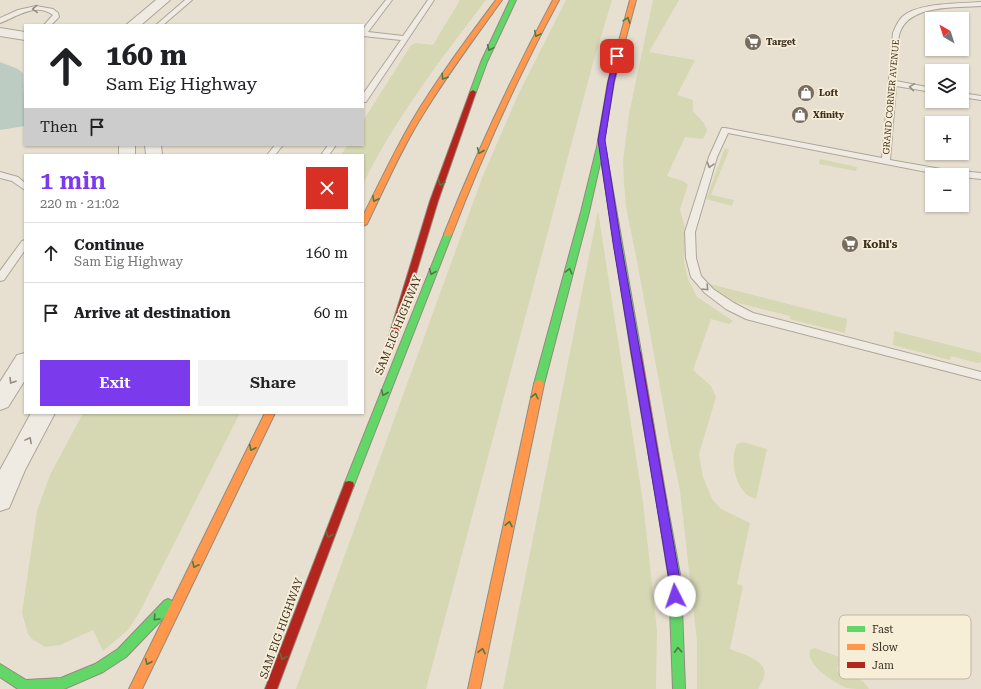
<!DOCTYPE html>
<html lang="en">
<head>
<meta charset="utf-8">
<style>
  :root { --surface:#fff; --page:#f2f2f2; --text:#202124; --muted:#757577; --line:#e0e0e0; --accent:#7c3aed }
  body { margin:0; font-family:"Roboto Serif",serif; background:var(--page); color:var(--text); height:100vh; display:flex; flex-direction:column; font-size:15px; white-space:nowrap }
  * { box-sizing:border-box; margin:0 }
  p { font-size:13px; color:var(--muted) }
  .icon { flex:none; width:22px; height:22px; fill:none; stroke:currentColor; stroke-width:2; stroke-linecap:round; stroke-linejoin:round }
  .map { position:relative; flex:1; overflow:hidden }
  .drawer { position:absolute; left:24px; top:154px; width:340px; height:260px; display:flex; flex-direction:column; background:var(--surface); border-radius:0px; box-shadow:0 1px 3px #0004 }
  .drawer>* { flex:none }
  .top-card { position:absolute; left:24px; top:24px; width:340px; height:122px; border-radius:0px; box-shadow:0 1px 3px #0004; background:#fff; color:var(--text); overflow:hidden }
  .needle { width:26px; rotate:321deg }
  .controls { position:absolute; left:925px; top:12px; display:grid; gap:8px }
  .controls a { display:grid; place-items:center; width:44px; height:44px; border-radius:0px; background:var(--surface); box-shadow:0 1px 3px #0004; font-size:20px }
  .pin { position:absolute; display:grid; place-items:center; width:34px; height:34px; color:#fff; margin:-17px; border-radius:8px; box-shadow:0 2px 6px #0006 }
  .me { position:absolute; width:44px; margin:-22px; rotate:356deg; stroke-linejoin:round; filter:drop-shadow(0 0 3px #0008) }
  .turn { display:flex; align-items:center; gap:14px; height:84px; padding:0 16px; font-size:18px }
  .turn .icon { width:52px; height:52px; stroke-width:2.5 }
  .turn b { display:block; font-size:28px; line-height:34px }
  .then { display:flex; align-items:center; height:38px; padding:0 16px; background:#0003; gap:8px; font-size:15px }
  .round { display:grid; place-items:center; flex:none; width:42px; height:42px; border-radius:0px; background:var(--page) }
  .summary { display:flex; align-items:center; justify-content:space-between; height:68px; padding:0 16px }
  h1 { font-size:24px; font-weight:600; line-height:30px; color:var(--accent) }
  .action { display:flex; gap:8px; margin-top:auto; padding:8px 16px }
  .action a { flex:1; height:46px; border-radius:0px; background:var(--accent); color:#fff; font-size:16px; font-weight:600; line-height:46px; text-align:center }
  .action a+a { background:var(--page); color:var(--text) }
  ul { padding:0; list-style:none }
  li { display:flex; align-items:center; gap:12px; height:60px; padding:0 16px; border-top:1px solid var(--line) }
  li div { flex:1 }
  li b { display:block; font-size:15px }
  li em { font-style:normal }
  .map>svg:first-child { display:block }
  .green { fill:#d6d7b3 }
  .water { fill:#bcccc2 }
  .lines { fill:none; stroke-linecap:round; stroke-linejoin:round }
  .lane-casing { stroke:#ada599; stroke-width:2 }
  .street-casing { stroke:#ada599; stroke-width:2 }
  .fast-casing { stroke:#928b80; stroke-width:2 }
  .slow-casing { stroke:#928b80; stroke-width:2 }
  .jam-casing { stroke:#928b80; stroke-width:2 }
  .lane { fill:#efebe3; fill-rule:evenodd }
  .street { fill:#efebe3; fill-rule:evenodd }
  .fast { fill:#63d668; fill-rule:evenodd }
  .slow { fill:#ff974d; fill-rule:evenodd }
  .jam { fill:#b3261e; fill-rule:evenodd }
  .oneway { stroke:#968c82 }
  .oneway2 { stroke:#4e7a40 }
  .route { fill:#7c3aed; stroke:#51269a }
  .labels { text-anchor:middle; stroke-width:3.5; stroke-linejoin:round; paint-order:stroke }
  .far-poi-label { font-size:9px; font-weight:bold; fill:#3d2e20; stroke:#f7eed8; text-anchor:start }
  .far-street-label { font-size:9px; fill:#3d2e20; stroke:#f7eed8 }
  .poi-label { font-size:11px; font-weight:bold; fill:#3d2e20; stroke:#f7eed8; text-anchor:start }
  .street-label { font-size:11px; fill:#3d2e20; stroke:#f7eed8 }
  .key { fill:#f7eed8; stroke:#bfb4a1; stroke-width:1 }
  .key-label { font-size:11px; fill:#3d2e20 }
</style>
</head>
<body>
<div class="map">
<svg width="981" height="689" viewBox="0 0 981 689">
  <rect width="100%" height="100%" fill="#e7e0d1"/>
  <path class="green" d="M460,0H486C441,59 396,117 363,184V155H341L348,145H363V121L411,45L416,43L433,45Z
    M566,0H612L593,63L426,689H296L482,178L518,95Z
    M653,0H679L649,52L695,60L677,95L693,100V111L704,123L707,131L703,139L685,137L667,176L683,181L688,185L680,209L685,229L684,262L688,279L697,297L733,321L729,324L711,319L693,370L711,386L716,397L699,454L703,477L712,499L721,509L750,523L737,584L743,586L730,649C741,654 769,660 764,677C763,681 760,685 758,689H697V641L680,491L669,437L637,261L626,207L624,183L623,161L629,114Z
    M725,148L729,150L711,195L734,200L732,206L706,199Z
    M820,159L857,167L856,171L819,164Z
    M598,211L643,502L657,630L656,689H503Z
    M706,283L847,319L845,333L790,319V316L723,299Z
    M894,331L981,353V362L977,363L951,356L950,360L893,345Z
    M83,413H240L139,613L128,630L103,651L93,630L60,645L45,647L32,639L28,634L22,613L37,511L50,475Z
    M743,442L767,449L756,499C752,497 748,496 745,493C734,482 730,457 737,444Z
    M815,648L839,657L837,671L863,681L869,689C862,689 853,689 847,688C835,683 805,665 810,650Z"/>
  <path class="water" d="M0,62L18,69L23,73L25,126L0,130Z"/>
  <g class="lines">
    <g class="lane-casing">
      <path id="lane" d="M185,0H192L163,25H156Z
        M386,0H392L368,32L403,36L428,0H434L366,102H363V94L401,40L363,36V29Z
        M981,2V6C957,8 910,4 900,32C896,43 897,68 896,81L932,88V92L896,86L890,160L941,169L981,173V179L962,177V175H942L728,133L717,157L695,232L696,258L701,276L713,289L734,303L753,313L981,372V380L746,319L726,309L705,293L691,277L686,258L685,232L709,157L722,128H725L882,158L893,33C895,28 898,21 902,17C918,2 960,4 981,2Z
        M36,6L53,9L58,13L59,17L51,25H44L53,15C35,2 17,17 0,23V18L18,10Z
        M962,93L981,96V100L962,97Z
        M275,145H283L275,155H267Z
        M328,145H336L329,155H321Z
        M0,172L18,177L25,183V190L12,181L0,178Z
        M25,240V250L4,280L0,281V271L22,241Z"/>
    </g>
    <g class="street-casing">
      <path id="street" d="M156,0H170L141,25H126Z
        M0,28L25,32V40L0,36Z
        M119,145H135V155H119Z
        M145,145H161L162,155H146Z
        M25,353V380L8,407L0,410V382L17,355Z
        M31,413H55L25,470L9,508L0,511V470Z"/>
    </g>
    <g class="fast-casing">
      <path id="fast" d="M510,0H516L487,62L476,92L471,93L470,92L481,62Z
        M600,145L602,146L603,149L606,151L641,352L636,355L631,352L601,159L589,212L544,384L542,387H536L534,384L581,212L597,147Z
        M445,232H448L452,234L354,485L353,488L349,489L345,488L344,485Z
        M662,498L666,500L667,503L681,580L685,689H673L669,580L657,503L658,500Z
        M168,599L172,601L174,605L172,609L126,657L103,672L64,689H18L0,677V664L26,680L61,678L95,664L118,649L164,601Z"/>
    </g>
    <g class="slow-casing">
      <path id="slow" d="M496,0H502C473,40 444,79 419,121C399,154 384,189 367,224L363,226V216C379,184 394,152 412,121C437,79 467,39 496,0Z
        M553,0H559C518,76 483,154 452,234L448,236H445L444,234C476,154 512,76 553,0Z
        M630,0H636L614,82L603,147L600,149L597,147L608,82Z
        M539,380L542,381L544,384L480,689H468L534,384L536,381Z
        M265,413H275L142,689H129Z"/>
    </g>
    <g class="jam-casing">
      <path id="jam" d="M473,90L476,92L438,201L396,339L395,341H389L388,339L430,201L470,92Z
        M636,349L641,352L667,503L666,506L662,508L658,506L657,503L631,352Z
        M349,481L353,482L354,485L277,689H265L344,485L345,482Z"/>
    </g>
    <use href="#lane" class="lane"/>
    <use href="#street" class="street"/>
    <use href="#fast" class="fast"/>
    <use href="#slow" class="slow"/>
    <use href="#jam" class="jam"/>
  </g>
  <defs><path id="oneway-chevron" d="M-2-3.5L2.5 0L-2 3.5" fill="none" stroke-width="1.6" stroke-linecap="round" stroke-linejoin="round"/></defs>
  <g class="oneway">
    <use href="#oneway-chevron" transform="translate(35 9) rotate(176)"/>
    <use href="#oneway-chevron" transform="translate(912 87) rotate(-171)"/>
    <use href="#oneway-chevron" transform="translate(710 165) rotate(108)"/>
    <use href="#oneway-chevron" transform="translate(706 288) rotate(46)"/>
    <use href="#oneway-chevron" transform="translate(12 381) rotate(122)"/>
    <use href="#oneway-chevron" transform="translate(29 440) rotate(-62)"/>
  </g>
  <g class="oneway2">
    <use href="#oneway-chevron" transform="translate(627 20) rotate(-72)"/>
    <use href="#oneway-chevron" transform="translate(537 34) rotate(118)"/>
    <use href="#oneway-chevron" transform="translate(490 48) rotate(114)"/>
    <use href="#oneway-chevron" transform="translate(444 77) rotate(123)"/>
    <use href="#oneway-chevron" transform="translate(480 151) rotate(112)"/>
    <use href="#oneway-chevron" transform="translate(441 183) rotate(110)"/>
    <use href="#oneway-chevron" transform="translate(375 199) rotate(116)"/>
    <use href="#oneway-chevron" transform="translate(569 271) rotate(-75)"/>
    <use href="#oneway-chevron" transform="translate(432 272) rotate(112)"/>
    <use href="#oneway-chevron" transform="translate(384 393) rotate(112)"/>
    <use href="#oneway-chevron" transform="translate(535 396) rotate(-77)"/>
    <use href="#oneway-chevron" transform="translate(252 448) rotate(116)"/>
    <use href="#oneway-chevron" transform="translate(509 524) rotate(-78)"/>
    <use href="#oneway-chevron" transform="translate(329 535) rotate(110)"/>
    <use href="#oneway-chevron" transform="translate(195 565) rotate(116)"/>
    <use href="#oneway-chevron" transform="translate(156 618) rotate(133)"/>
    <use href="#oneway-chevron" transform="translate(678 650) rotate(-93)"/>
    <use href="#oneway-chevron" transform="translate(482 651) rotate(-78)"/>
    <use href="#oneway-chevron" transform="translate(283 657) rotate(110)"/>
    <use href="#oneway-chevron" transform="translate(148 662) rotate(115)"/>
  </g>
  <path class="route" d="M617,54L620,56L614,82L605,140L621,243L680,580L681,596L680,600L675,601L671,600L669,596V580L613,243L598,140L608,82L614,56Z"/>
  <defs>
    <g id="supermarket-disc" transform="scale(0.9)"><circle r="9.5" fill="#786c5e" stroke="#f7eed8"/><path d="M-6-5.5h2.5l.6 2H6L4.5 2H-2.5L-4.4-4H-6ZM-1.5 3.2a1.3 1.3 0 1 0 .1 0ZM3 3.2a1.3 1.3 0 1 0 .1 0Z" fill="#fff"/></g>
    <g id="shop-disc" transform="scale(0.9)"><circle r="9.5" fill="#786c5e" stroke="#f7eed8"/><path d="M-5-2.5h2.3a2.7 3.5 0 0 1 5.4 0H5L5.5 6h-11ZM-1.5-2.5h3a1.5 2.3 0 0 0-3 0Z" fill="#fff"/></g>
  </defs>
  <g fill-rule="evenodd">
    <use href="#supermarket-disc" x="753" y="42"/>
    <use href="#shop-disc" x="806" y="93"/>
    <use href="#shop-disc" x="800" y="115"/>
    <use href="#supermarket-disc" x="850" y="244"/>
  </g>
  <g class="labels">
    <g class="far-poi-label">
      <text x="766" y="45">Target</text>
      <text x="819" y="96">Loft</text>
      <text x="813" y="118">Xfinity</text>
    </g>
    <g class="far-street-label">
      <text transform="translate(891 97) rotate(-85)" y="3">GRAND CORNER AVENUE</text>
    </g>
    <g class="poi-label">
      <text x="863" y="248">Kohl's</text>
    </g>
    <g class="street-label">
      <text transform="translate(398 325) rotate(-68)" y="4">SAM EIG HIGHWAY</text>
      <text transform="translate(281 628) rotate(-70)" y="4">SAM EIG HIGHWAY</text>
    </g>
  </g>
  <rect x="839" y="615" width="132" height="64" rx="6" class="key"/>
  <rect x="847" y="626" width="18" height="6" fill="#63d668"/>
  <rect x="847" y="644" width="18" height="6" fill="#ff974d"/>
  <rect x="847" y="662" width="18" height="6" fill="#b3261e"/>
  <g class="key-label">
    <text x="872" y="633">Fast</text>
    <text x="872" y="651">Slow</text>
    <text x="872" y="669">Jam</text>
  </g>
</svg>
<div class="controls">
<a><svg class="needle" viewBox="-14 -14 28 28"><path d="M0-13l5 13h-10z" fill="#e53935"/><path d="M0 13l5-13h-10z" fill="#757577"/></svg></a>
<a><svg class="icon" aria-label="layers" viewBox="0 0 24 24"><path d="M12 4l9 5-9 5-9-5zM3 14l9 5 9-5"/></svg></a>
<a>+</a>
<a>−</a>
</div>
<div class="pin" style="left:617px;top:56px;background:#d93025"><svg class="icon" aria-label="arrive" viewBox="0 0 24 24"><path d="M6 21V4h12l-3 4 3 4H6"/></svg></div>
<svg class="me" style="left:675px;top:596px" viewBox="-20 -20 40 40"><circle r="19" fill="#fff"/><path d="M0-13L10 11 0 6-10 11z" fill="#7c3aed"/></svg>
<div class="top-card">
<div class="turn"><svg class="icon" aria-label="ahead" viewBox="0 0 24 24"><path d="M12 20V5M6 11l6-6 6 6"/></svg><div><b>160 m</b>Sam Eig Highway</div></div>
<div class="then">Then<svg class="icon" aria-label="arrive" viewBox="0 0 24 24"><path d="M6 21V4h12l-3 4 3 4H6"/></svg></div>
</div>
<section class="drawer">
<div class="summary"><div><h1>1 min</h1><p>220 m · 21:02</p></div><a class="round" style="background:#d93025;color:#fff"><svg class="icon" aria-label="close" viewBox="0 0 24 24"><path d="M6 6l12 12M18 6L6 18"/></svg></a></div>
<ul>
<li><svg class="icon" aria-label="ahead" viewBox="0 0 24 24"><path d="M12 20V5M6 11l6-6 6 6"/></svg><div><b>Continue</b><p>Sam Eig Highway</p></div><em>160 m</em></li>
<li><svg class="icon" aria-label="arrive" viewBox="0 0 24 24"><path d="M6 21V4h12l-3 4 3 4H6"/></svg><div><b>Arrive at destination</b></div><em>60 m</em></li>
</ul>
<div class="action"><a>Exit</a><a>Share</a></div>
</section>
</div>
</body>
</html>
